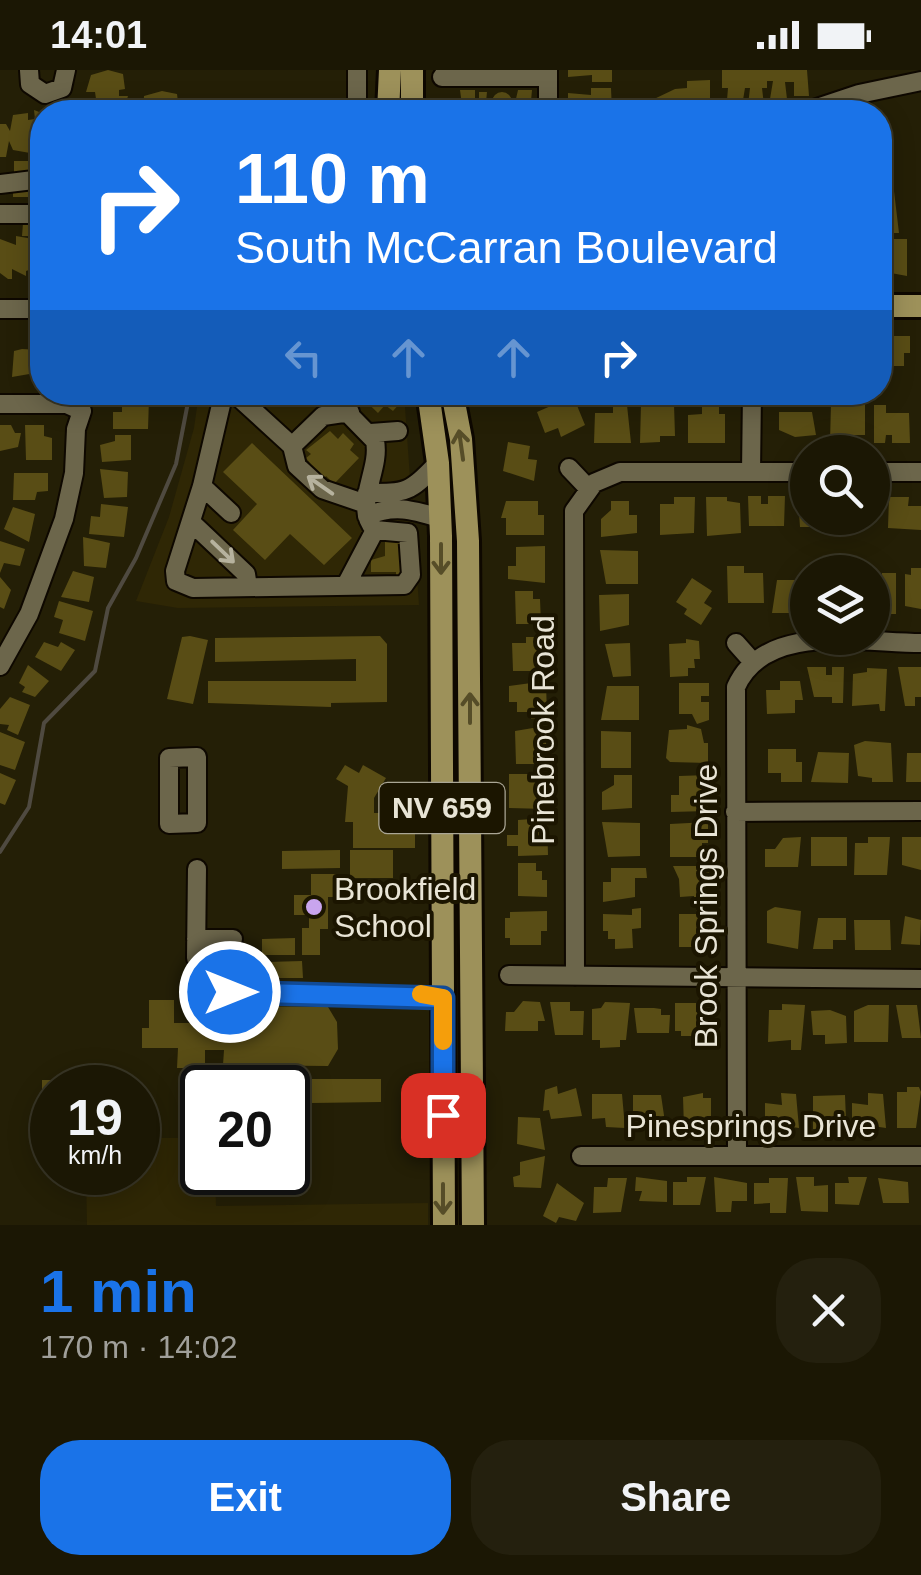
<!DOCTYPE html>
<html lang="en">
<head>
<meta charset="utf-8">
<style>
  :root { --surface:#1b1704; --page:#24200e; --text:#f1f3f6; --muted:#a09f9a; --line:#393626; --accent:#1a73e8 }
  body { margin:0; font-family:Arial,sans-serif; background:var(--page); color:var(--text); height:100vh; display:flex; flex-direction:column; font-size:38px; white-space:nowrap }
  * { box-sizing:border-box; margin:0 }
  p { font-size:32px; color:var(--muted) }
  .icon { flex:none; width:55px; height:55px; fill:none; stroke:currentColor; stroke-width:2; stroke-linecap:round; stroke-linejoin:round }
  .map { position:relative; height:1155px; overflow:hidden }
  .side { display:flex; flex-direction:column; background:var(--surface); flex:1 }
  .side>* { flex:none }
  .hud { position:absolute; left:30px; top:30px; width:862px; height:305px; border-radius:40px; box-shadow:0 5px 25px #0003,0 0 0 2px var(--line); background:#1a73e8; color:#fff; overflow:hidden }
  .controls { position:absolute; left:790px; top:365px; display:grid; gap:20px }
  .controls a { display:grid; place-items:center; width:100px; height:100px; border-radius:50%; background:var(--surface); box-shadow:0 5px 25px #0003,0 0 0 2px var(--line); font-size:50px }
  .speed { position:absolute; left:30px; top:995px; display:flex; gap:20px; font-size:50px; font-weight:700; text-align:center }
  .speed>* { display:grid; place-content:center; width:130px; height:130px; border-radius:50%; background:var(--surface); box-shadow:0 5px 25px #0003,0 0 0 2px var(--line); line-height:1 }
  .speed small { font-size:25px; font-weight:400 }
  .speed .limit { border:5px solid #111; border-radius:15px; background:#fff; color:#111 }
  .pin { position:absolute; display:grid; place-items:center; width:85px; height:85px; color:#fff; margin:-42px; border-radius:20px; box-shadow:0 5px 15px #0006 }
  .me { position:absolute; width:110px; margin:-55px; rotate:90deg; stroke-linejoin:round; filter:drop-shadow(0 0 8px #0008) }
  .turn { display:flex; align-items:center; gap:35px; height:210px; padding:0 40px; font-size:45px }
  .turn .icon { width:130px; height:130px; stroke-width:2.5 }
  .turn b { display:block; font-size:70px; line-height:85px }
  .lanes { display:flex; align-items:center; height:95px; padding:0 40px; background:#0003; justify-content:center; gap:50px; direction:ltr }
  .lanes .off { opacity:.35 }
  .round { display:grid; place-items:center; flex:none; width:105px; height:105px; border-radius:40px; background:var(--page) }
  .overview { display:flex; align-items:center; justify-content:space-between; height:170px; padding:0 40px }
  h1 { font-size:60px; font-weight:600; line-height:75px; color:var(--accent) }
  .button { display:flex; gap:20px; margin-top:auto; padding:20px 40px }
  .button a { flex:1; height:115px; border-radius:40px; background:var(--accent); color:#fff; font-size:40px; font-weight:600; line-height:115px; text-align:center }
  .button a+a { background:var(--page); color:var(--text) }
  .status { display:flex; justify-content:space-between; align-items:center; height:70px; padding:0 50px; background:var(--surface); direction:ltr }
  .status svg { height:28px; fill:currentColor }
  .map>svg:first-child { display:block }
  .built { fill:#2f2705 }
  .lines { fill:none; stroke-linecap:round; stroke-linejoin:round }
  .stream { stroke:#4f4a40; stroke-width:4 }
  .building { fill:#594d15 }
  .minor-casing { stroke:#0e0800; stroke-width:22 }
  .major-casing { stroke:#0e0800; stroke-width:28 }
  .minor { stroke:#6c664b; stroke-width:18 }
  .major { stroke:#9d915a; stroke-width:22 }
  .oneway { stroke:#564d28 }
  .oneway2 { stroke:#b6b29e }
  .route-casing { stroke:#114b97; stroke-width:25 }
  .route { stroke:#1a73e8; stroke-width:18 }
  .slow { stroke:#f59e0b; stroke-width:18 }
  .poi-dot { fill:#c9a5ee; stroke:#1b1500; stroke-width:4 }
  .labels { text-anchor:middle; stroke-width:8; stroke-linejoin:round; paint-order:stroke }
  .shield { fill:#1b1500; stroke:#aaa695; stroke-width:2.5 }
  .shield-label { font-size:30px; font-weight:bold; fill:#e8e4d5 }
  .street-label { font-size:32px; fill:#e8e4d5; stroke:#1b1500 }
  .poi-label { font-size:32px; fill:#e8e4d5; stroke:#1b1500; text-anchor:start }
</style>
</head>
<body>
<div class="status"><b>14:01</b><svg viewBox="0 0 49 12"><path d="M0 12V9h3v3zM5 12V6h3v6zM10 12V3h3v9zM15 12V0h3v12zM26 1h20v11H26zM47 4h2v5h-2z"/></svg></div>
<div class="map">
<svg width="921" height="1155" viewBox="0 0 921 1155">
  <rect width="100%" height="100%" fill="#241f06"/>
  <path class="built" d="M199,323H404L419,535L178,538L136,531L169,447L194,358Z
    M138,1068H202V1102L215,1103L216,1136L428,1133V1155H87L86,1103L138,1102Z"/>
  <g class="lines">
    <path class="stream" d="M0,782L29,737L44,653L95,601L108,538L136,488L176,394L190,322"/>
  </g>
  <path class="building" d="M108,0L123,4L125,19L119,20V26H128L123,42H90V29H96L95,22H86L91,5Z
    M568,0H612V12H592V5L568,7Z
    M722,0H807L809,26H794V12H785L787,29H770L773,11H767V18H762L764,35H748L750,18H745L741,42H726L728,18H722Z
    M710,10V31H703L705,42L633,39L634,31L652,30L675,19L687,18V11Z
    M591,18H611L612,41L581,42V37H568V23L591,25Z
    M460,20H475V34H479V22H487L485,42H463Z
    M518,20H532L530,42H513Z
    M162,21L177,24L179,40L143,42L144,26Z
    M492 32a10 10 0 1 1 20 0a10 10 0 1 1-20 0Z
    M198,32L232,33V42H198Z
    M34,40L42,43V79H37V73H30V83L13,80L9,71L6,87H0V54H6L10,61L13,45L28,43V50L35,49Z
    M14,91H36V102H14Z
    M880,103H887V121H894L899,163H881Z
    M13,116H36V127H13Z
    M23,153H42V166H22Z
    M16,166L33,169L38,197L26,201V206L12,199V209H8L0,203V169L16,175Z
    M888,169H907V206L880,201V173H888Z
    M885,266V274H892V266H910V283H904V296H880V267Z
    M22,279L40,280L41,302L12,307L14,281Z
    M356,322H390L401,332L393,341L385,335L378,343Z
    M122,329H149L148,359H113V342H122Z
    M562,331L565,337L576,333L585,355L561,367L558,358L545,363L537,342Z
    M646,331L674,334L675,366H660V372L640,373L641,334Z
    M831,334H865V365H850V372H830Z
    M613,335H627L631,373H594L595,343H613Z
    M702,335H719V344H725V373H688V345L702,344Z
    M874,335H886V343H909L910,373H892V365H886L885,373H874Z
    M779,342H812L816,365L795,367L779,360Z
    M0,355H11L15,363H21L18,377L0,381Z
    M25,355H44V366L52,368V390H26Z
    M330,361L338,369L343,363L354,374L350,380L359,388L334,414L326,406L323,410L306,388L311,384L306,380Z
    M115,365H131V390L102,392L100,375L115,371Z
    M508,372L530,376L528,389L537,390L534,411L503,401Z
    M252,373L352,468L324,495L290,464L265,490L233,460L257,434L223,402Z
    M100,399L128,402L127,427L104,428Z
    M14,403H48V421L37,422L35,430H13Z
    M748,426H761V434H768V426H785L784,456H749Z
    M674,427H695L694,463L660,465V434H674Z
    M706,427H727V431L740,433L741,463L707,466Z
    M889,427H909L908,436H921V460L888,458Z
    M798,428H808V448H833V457H800Z
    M506,431H538V445H544V465H506V448H501Z
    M611,431H629V445H637V463L601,467V449L611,440Z
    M101,434L128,437L124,467L89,464L91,446L100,447Z
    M13,437L35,444L29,472L4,459Z
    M840,448H872V454L839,456Z
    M83,467L110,473L106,498L84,496Z
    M385,467H405L408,508H396V502H371V490L385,486Z
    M0,471L25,479L20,496L4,493L0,503Z
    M545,476V513L508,509V496H516V477Z
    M600,480L638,481V514H606Z
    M727,496H744V503H763L764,533H728Z
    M911,498H921V539L905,536V504L911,505Z
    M73,501L94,507L89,532L61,527Z
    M882,503H896V544H872V514H882Z
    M0,507L11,520L4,539L0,537Z
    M692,508L712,521L704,533L712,538L701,555L684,544L687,539L676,532Z
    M777,510H806V534H792V543H772Z
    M515,521H533V529H540L541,554H516Z
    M629,524V555L600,561L599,525Z
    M59,531L93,541L85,571L59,563L63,550L54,547Z
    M190,566L208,570L193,634L167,629L182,567Z
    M380,566L387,574V632L331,633V637L208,633V611H356V589L215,592V568Z
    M526,567H545V587H536V601H513L512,573H526Z
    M686,569L699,571L700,589H694L695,598H688V606L670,607L669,574L686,573Z
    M44,572L58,577L61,572L75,580L61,601L35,587Z
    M630,573L631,606L613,607L605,574Z
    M28,595L49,611L35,627L22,622L25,617L19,613Z
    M807,597H826V605H832V597H844L843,633H832V627H814Z
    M898,597H921V627H915V636H905Z
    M867,598L887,599L885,641H880L879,634L852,636L853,604L867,602Z
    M546,611L547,648L531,649V642H517V632H509V616Z
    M780,611H800L803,630H795V643L767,644L766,620H780Z
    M679,613H709V626H701V632H709V650L697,654L692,644H679Z
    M607,616H639V650H601Z
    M10,627L30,635L18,665L7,660L9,655L0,654V639Z
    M687,655L701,659L704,673H708V693L670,692L666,688L669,660L687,659Z
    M533,658L546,659V677L534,685L535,694H516L515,661Z
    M601,661L631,662V698H601Z
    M0,662L25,672L15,700L0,695Z
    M865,671L891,673L893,712H872V708L858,706L854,675Z
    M768,679H796V692H802V712H781V703H768Z
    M818,682L849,683L848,713L811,712Z
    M907,683H921V712H906Z
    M345,695L359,703L363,695L386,708L374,728V743H393V752H415V778H353V752H345L348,716L336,709Z
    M0,703L16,710L5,735L0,733Z
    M509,704H540L542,718H546V739L509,738Z
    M614,705H632V738L602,740V722L614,715Z
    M708,705V741L671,742V725H679V706Z
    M547,748L548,785L518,786V776H507V765H518V750Z
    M602,752L640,753V786L608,787Z
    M708,752V773H702V787H670V754Z
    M801,767L798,797H765V779H775L783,768Z
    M811,767H847V796H811Z
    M868,767H890L887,805H854L855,773H868Z
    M902,767H921V800L902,795Z
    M340,780V798L282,799V781Z
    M350,780H393V808H350Z
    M518,793H536V801H542V810H547V827L518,826Z
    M673,796H709L710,833H694V826L680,827L679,809Z
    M611,798H646L647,808H635V827L603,832V812H611Z
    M311,804H339V827H328V859H320V885H302V858H309V845H294V825H311Z
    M775,837L801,841L798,879L767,873V841Z
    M641,838V858L632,859L633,878L615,879V869H608V861H603V844L632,845V839Z
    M696,840L708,842L709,859L697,868L698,877H679V844H696Z
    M547,841V861H541V875H510V868H505V848H510V842Z
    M905,846L921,850L920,875L901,874Z
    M818,848H846V870H833V879H813Z
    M854,850H890L891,880H855Z
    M295,868V885H262V869Z
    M302,891L303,908H268L267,892Z
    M149,930H174V953H195V945L210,946V953H235L236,936L328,937L337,952L338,979L328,996L223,995L224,980H205V998H177L178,978H142V958H149Z
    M523,931L540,932L545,951H538V961H505L506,942H514Z
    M550,932H570V941H584L583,965H555Z
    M605,932L630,933L626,970H620V977L600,978V970H592V939L601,938Z
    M675,933H696V942L710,943L709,966H681V961H675Z
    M782,934L805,935L801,980H791V970L768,972L769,940H782Z
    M868,935H889L888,972H854V941Z
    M896,935H917L921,968H902Z
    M634,938H654L661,939V945H670L669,963H637Z
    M811,941L830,940L846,946L847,973L825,974V965H813Z
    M178,1009H246V1018H202V1032H178Z
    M312,1009H381V1032L312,1033Z
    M42,1010H113V1018H52V1032H42Z
    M557,1016L558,1024L576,1018L582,1046L551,1049L549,1040L543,1041L545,1020Z
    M907,1017H919L921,1022L916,1058H897V1022H907Z
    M703,1023V1028H711V1047L703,1058H684L683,1027Z
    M781,1023L796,1024L799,1058L765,1053V1033L782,1035Z
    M868,1023L883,1024L886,1058L852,1053V1033L868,1035Z
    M592,1024H622L625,1058L606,1057L605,1048L592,1049Z
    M633,1025H661L666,1059H647V1050H633Z
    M845,1025L846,1050H832V1059H813V1026Z
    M518,1047L540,1048L545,1080L517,1074Z
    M545,1086L541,1118L514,1117L513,1107L520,1105V1092Z
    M636,1107L667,1111V1132L639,1131L642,1121H635Z
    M687,1107H706L700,1135H673V1112H687Z
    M714,1107L747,1113V1131H732L731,1142H716Z
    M796,1107H814V1116L828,1115V1142L801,1141Z
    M848,1107H867L859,1135L835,1134V1113H849Z
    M608,1108H627L621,1142L593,1143L594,1117H607Z
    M769,1108H788L786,1143H770V1133L754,1134V1113H769Z
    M878,1108L908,1112L909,1133H883Z
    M557,1113L584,1133L576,1151L559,1147L556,1153L543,1146Z"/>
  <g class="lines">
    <g class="minor-casing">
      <path id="minor" d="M29,0L30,14L45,24L62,18L66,0
        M357,0V42
        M442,7H548
        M548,42V0
        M805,42L859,24L921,11
        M0,114L42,109
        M0,144H42
        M0,239H42
        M224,322L202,416L175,501L176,511L193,518L404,515L411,505L408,463L375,460C352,435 381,401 375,371L327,322
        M234,323L292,376L297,396L322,419L366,434
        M0,334H67L82,341L76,359L74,403L64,449L29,544L0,596
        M371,363L398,361
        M292,376L323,346L350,342
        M569,398L588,418
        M751,402L752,322
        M872,402H921
        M202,416L231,443
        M367,423C407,423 409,423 438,393
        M367,446C394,434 413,440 440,448
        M191,452L246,504L248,517
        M346,515L375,460
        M736,573L752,591
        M197,687V753L169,754V688Z
        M735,742L921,741
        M197,799L196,888L231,921L443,928
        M196,869H233
        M509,905L921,909
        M575,906L574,441L594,413L620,402H808
        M581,1086H921
        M737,1086L736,617C765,552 861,573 921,573"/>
    </g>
    <g class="major-casing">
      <path id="major" d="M388,42L390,0
        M412,42V0
        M880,236H921
        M428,322L438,393L441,466L444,1155
        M452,322L461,369L468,471L473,1155"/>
    </g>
    <use href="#minor" class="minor"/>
    <use href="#major" class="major"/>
  </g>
  <defs><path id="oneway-shaft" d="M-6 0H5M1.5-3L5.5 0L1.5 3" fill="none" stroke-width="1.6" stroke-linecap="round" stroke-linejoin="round" transform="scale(2.5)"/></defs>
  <g class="oneway">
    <use href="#oneway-shaft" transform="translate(461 375) rotate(-98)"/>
    <use href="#oneway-shaft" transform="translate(441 489) rotate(90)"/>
    <use href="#oneway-shaft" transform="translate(470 638) rotate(-90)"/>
    <use href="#oneway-shaft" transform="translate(443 1129) rotate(90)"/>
  </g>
  <g class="oneway2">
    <use href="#oneway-shaft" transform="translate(320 415) rotate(-145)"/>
    <use href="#oneway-shaft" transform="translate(223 482) rotate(44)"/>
  </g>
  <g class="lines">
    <g class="route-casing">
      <path id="route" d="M230,922L443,928V1045"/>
    </g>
    <use href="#route" class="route"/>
    <path class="slow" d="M421,924L443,928V971"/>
  </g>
  <circle class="poi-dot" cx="314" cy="837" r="10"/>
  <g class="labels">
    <rect class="shield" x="379.5" y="713" width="125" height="50" rx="8"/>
    <g class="shield-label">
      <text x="442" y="748">NV 659</text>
    </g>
    <g class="street-label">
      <text transform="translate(543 660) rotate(-90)" y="11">Pinebrook Road</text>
      <text transform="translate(706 836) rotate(-90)" y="11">Brook Springs Drive</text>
      <text x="751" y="1067">Pinesprings Drive</text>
    </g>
    <g class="poi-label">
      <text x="334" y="830">Brookfield<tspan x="334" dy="37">School</tspan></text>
    </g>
  </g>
</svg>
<div class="controls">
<a><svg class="icon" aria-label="search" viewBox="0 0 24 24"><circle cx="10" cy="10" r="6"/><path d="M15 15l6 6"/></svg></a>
<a><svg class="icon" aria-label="layers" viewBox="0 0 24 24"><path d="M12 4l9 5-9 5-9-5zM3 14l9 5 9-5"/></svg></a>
</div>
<div class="speed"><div>19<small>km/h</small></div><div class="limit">20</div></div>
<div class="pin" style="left:443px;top:1045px;background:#d93025"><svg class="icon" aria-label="arrive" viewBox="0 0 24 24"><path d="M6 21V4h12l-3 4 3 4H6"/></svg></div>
<svg class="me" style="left:230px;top:922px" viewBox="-20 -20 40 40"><circle r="17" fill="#1a73e8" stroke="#fff" stroke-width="3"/><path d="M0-11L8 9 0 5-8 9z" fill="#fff"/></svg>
<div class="hud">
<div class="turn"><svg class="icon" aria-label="right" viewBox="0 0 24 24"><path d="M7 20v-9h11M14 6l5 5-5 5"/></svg><div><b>110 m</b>South McCarran Boulevard</div></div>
<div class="lanes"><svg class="icon off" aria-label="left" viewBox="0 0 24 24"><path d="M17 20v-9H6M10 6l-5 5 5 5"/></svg><svg class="icon off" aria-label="ahead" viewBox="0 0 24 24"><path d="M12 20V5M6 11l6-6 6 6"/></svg><svg class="icon off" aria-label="ahead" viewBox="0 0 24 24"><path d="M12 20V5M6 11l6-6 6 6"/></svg><svg class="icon" aria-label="right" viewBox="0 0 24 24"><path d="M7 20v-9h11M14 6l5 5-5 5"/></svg></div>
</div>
</div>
<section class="side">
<div class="overview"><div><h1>1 min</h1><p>170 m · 14:02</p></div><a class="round"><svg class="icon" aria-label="close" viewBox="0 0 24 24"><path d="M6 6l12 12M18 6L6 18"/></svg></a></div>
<div class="button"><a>Exit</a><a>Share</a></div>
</section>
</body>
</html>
